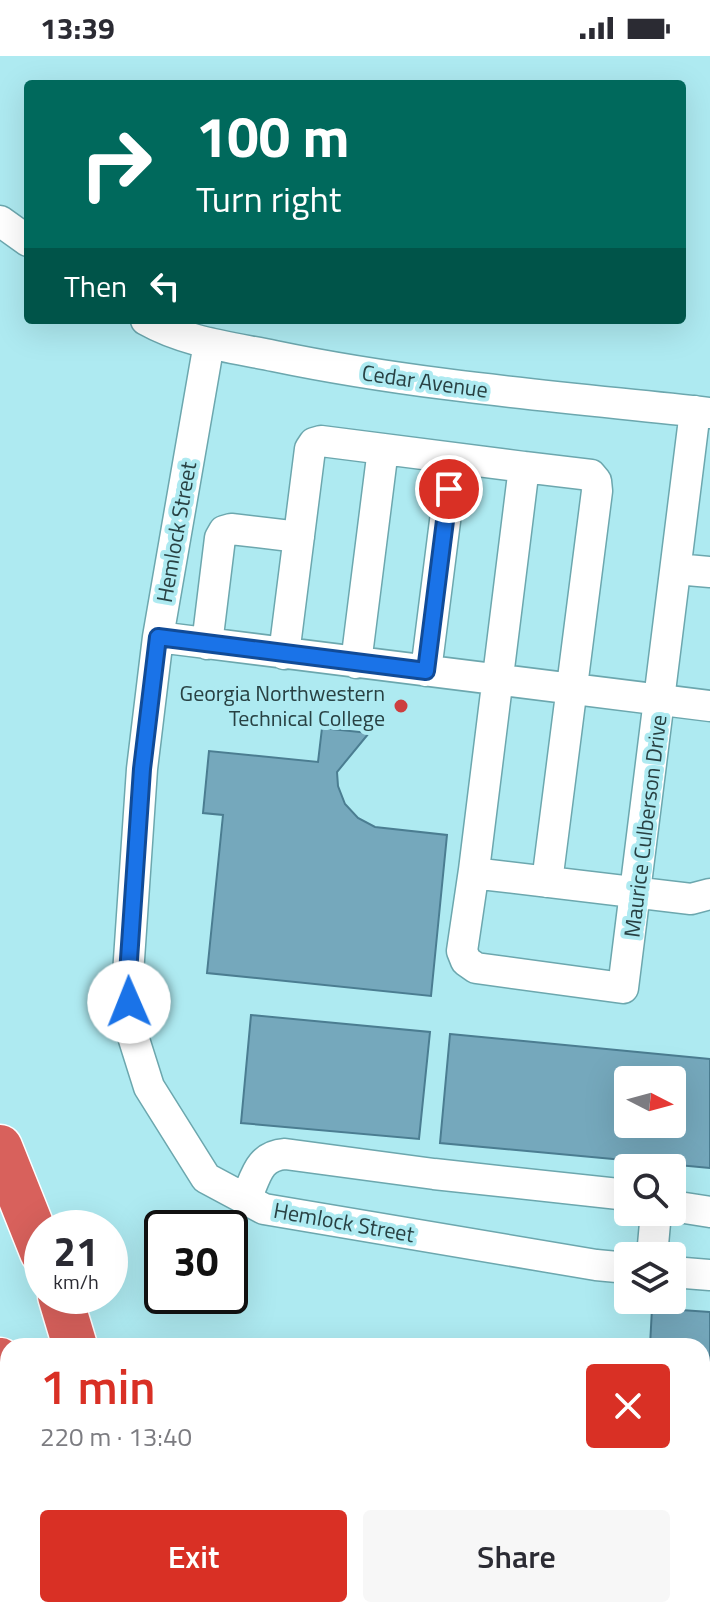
<!DOCTYPE html>
<html lang="en">
<head>
<meta charset="utf-8">
<style>
  :root { --surface:#fff; --page:#f7f7f7; --text:#2b2b33; --muted:#7c7c81; --accent:#d93025 }
  body { margin:0; font-family:"Titillium Web",sans-serif; background:var(--page); color:var(--text); height:100vh; display:flex; flex-direction:column; font-size:30px; white-space:nowrap }
  * { box-sizing:border-box; margin:0 }
  p { font-size:26px; color:var(--muted) }
  .icon { flex:none; width:44px; height:44px; fill:none; stroke:currentColor; stroke-width:2; stroke-linecap:round; stroke-linejoin:round }
  .map { position:relative; flex:1; overflow:hidden }
  .drawer { position:absolute; left:0px; top:1282px; width:710px; height:280px; display:flex; flex-direction:column; background:var(--surface); border-radius:24px 24px 0 0; box-shadow:0 8px 32px #0002 }
  .drawer>* { flex:none }
  .top-card { position:absolute; left:24px; top:24px; width:662px; height:244px; border-radius:8px; box-shadow:0 8px 32px #0002; background:#00695c; color:#fff; overflow:hidden }
  .needle { width:52px; rotate:96deg }
  .buttons { position:absolute; left:614px; top:1010px; display:grid; gap:16px }
  .buttons a { display:grid; place-items:center; width:72px; height:72px; border-radius:8px; background:var(--surface); box-shadow:0 8px 32px #0002; font-size:40px }
  .speed { position:absolute; left:24px; top:1154px; display:flex; gap:16px; font-size:40px; font-weight:700; text-align:center }
  .speed>* { display:grid; place-content:center; width:104px; height:104px; border-radius:50%; background:var(--surface); box-shadow:0 8px 32px #0002; line-height:1 }
  .speed small { font-size:20px; font-weight:400 }
  .speed .limit { border:4px solid #111; border-radius:12px; background:#fff; color:#111 }
  .pin { position:absolute; display:grid; place-items:center; width:68px; height:68px; color:#fff; margin:-34px; border:4px solid #fff; border-radius:50%; box-shadow:0 2px 8px #0007 }
  .me { position:absolute; width:88px; margin:-44px; rotate:359deg; stroke-linejoin:round; filter:drop-shadow(0 0 6px #0008) }
  .turn { display:flex; align-items:center; gap:28px; height:168px; padding:0 40px; font-size:36px }
  .turn .icon { width:104px; height:104px; stroke-width:2.5 }
  .turn b { display:block; font-size:56px; line-height:68px }
  .then { display:flex; align-items:center; height:76px; padding:0 40px; background:#0003; gap:16px; font-size:30px }
  .round { display:grid; place-items:center; flex:none; width:84px; height:84px; border-radius:8px; background:var(--page) }
  .summary { display:flex; align-items:center; justify-content:space-between; height:136px; padding:0 40px }
  h1 { font-size:48px; font-weight:600; line-height:60px; color:var(--accent) }
  .button { display:flex; gap:16px; margin-top:auto; padding:16px 40px }
  .button a { flex:1; height:92px; border-radius:8px; background:var(--accent); color:#fff; font-size:32px; font-weight:600; line-height:92px; text-align:center }
  .button a+a { background:var(--page); color:var(--text) }
  .status { display:flex; justify-content:space-between; align-items:center; height:56px; padding:0 40px; background:var(--surface); direction:ltr }
  .status svg { height:22px; fill:currentColor }
  .map>svg:first-child { display:block }
  .building { fill:#75a8bc; stroke:#4b7d91; stroke-width:2; fill-rule:evenodd }
  .lines { fill:none; stroke-linecap:round; stroke-linejoin:round }
  .minor-casing { stroke:#6ca7ae; stroke-width:33 }
  .highway-casing { stroke:#fff; stroke-width:47 }
  .minor { stroke:#fff; stroke-width:30 }
  .highway { stroke:#d8615c; stroke-width:44 }
  .route-casing { stroke:#114b97; stroke-width:20 }
  .route { stroke:#1a73e8; stroke-width:14 }
  .poi-dot { fill:#cd3e3f; stroke:#aeeaf1; stroke-width:3 }
  .labels { text-anchor:middle; stroke-width:8; stroke-linejoin:round; paint-order:stroke }
  .street-label { font-size:22px; fill:#284143; stroke:#aeeaf1 }
  .poi-label { font-size:22px; fill:#284143; stroke:#aeeaf1; text-anchor:end }
</style>
</head>
<body>
<div class="status"><b>13:39</b><svg viewBox="0 0 49 12"><path d="M0 12V9h3v3zM5 12V6h3v6zM10 12V3h3v9zM15 12V0h3v12zM26 1h20v11H26zM47 4h2v5h-2z"/></svg></div>
<div class="map">
<svg width="710" height="1562" viewBox="0 0 710 1562">
  <rect width="100%" height="100%" fill="#aeeaf1"/>
  <path class="building" d="M322,672L369,677L337,716L338,730L345,748L358,762L375,771L447,779L431,940L207,917L223,759L203,757L209,695L318,706Z
    M251,959L430,976L419,1083L241,1067Z
    M450,978L710,1003V1112L440,1087ZM628,1024H672V1068H628Z
    M652,1252L710,1256V1562H637L638,1554H702V1290H650Z
    M263,1554H415L417,1562H265Z"/>
  <g class="lines">
    <g class="minor-casing">
      <path id="minor" d="M0,165L28,185
        M146,264C185,286 230,291 274,300C418,330 564,341 710,357
        M209,287L158,581L142,713L128,918L131,974L149,1031L206,1122L264,1153L596,1209L628,1212
        M676,513L710,516
        M158,581L710,650
        M207,588L220,482L224,475L231,473L299,481
        M284,598L310,393L314,387L321,385L524,411
        M356,607L383,393
        M426,615L453,402
        M474,814L462,895L466,905L476,912L623,932L695,355
        M547,826L597,435L596,425L591,419L524,411L474,814L481,818L691,843L710,838
        M246,1143C256,1121 258,1100 285,1098L434,1118L628,1139
        M672,1150L710,1156
        M652,1200L656,1156
        M672,1216L710,1219"/>
    </g>
    <g class="highway-casing">
      <path id="highway" d="M0,1091L42,1196
        M60,1240L75,1290
        M0,1304L8,1331
        M65,1554L66,1562
        M135,1554L137,1562"/>
    </g>
    <use href="#minor" class="minor"/>
    <use href="#highway" class="highway"/>
  </g>
  <g class="lines">
    <g class="route-casing">
      <path id="route" d="M129,946L128,918L142,713L158,581L426,615L449,433"/>
    </g>
    <use href="#route" class="route"/>
  </g>
  <circle class="poi-dot" cx="401" cy="650" r="8"/>
  <g class="labels">
    <g class="street-label">
      <text transform="translate(425 325) rotate(8)" y="8">Cedar Avenue</text>
      <text transform="translate(176 476) rotate(-80)" y="8">Hemlock Street</text>
      <text transform="translate(645 770) rotate(-83)" y="8">Maurice Culberson Drive</text>
      <text transform="translate(344 1166) rotate(10)" y="8">Hemlock Street</text>
    </g>
    <g class="poi-label">
      <text x="385" y="645">Georgia Northwestern<tspan x="385" dy="25">Technical College</tspan></text>
    </g>
  </g>
</svg>
<div class="buttons">
<a><svg class="needle" viewBox="-14 -14 28 28"><path d="M0-13l5 13h-10z" fill="#e53935"/><path d="M0 13l5-13h-10z" fill="#7c7c81"/></svg></a>
<a><svg class="icon" aria-label="search" viewBox="0 0 24 24"><circle cx="10" cy="10" r="6"/><path d="M15 15l6 6"/></svg></a>
<a><svg class="icon" aria-label="layers" viewBox="0 0 24 24"><path d="M12 4l9 5-9 5-9-5zM3 14l9 5 9-5"/></svg></a>
</div>
<div class="speed"><div>21<small>km/h</small></div><div class="limit">30</div></div>
<div class="pin" style="left:449px;top:433px;background:#d93025"><svg class="icon" aria-label="arrive" viewBox="0 0 24 24"><path d="M6 21V4h12l-3 4 3 4H6"/></svg></div>
<svg class="me" style="left:129px;top:946px" viewBox="-20 -20 40 40"><circle r="19" fill="#fff"/><path d="M0-13L10 11 0 6-10 11z" fill="#1a73e8"/></svg>
<div class="top-card">
<div class="turn"><svg class="icon" aria-label="right" viewBox="0 0 24 24"><path d="M7 20v-9h11M14 6l5 5-5 5"/></svg><div><b>100 m</b>Turn right</div></div>
<div class="then">Then<svg class="icon" aria-label="left" viewBox="0 0 24 24"><path d="M17 20v-9H6M10 6l-5 5 5 5"/></svg></div>
</div>
<section class="drawer">
<div class="summary"><div><h1>1 min</h1><p>220 m · 13:40</p></div><a class="round" style="background:#d93025;color:#fff"><svg class="icon" aria-label="close" viewBox="0 0 24 24"><path d="M6 6l12 12M18 6L6 18"/></svg></a></div>
<div class="button"><a>Exit</a><a>Share</a></div>
</section>
</div>
</body>
</html>
